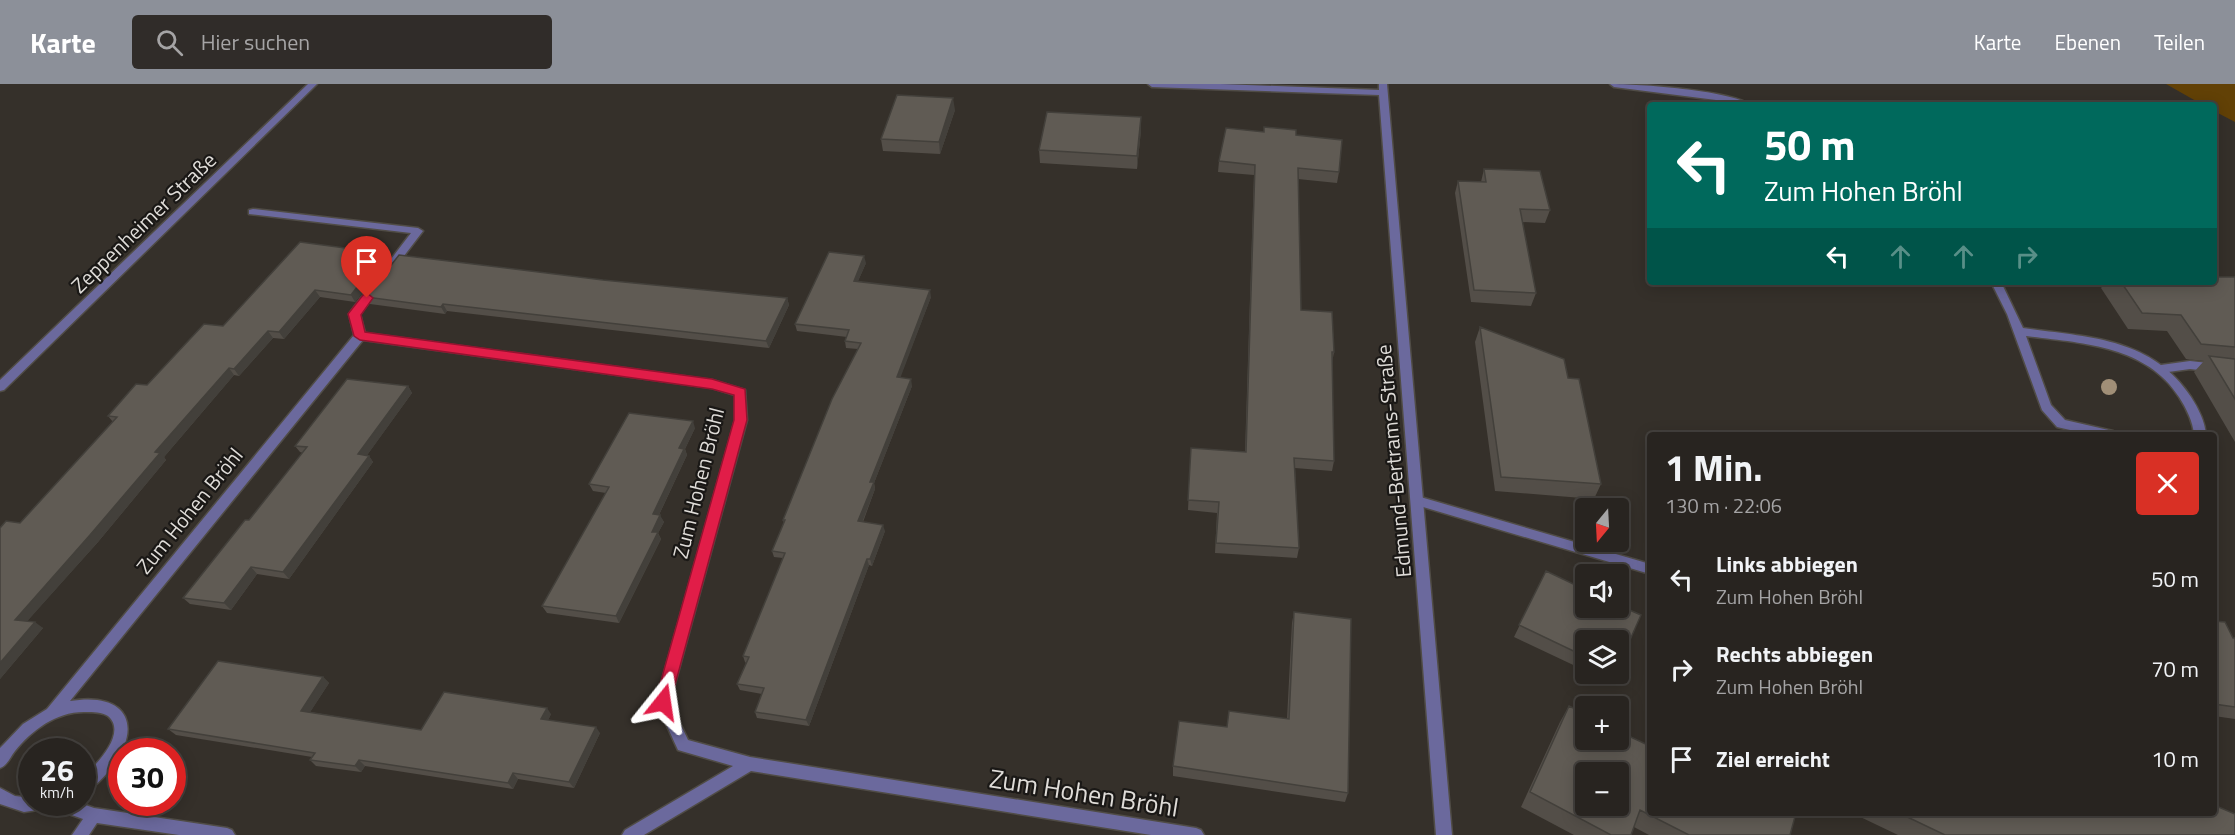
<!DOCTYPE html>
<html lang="de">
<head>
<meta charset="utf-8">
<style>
  :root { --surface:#282420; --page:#302c29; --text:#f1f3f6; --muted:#a5a4a5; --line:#44413e; --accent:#8c9099 }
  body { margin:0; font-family:"Titillium Web",sans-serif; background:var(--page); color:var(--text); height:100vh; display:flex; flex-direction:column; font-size:22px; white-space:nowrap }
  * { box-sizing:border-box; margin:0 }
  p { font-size:20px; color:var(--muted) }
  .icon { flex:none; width:33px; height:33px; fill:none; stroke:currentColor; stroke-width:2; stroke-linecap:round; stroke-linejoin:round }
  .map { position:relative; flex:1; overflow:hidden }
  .panel { position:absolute; left:1647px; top:348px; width:570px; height:384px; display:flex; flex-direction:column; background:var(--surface); border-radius:6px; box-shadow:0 3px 15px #0003,0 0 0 2px var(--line) }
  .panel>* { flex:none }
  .hud { position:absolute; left:1647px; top:18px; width:570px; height:183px; border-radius:6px; box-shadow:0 3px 15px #0003,0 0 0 2px var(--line); background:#00695c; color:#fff; overflow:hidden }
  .needle { width:39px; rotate:198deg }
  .controls { position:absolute; left:1575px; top:414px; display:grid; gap:12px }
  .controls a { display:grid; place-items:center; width:54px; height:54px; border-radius:6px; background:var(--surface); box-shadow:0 3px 15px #0003,0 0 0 2px var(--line); font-size:30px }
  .speed { position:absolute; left:18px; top:654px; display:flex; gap:12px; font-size:30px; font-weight:700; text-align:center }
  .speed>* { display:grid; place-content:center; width:78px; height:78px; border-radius:50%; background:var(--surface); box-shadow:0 3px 15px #0003,0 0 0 2px var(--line); line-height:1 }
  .speed small { font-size:15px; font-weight:400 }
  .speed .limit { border:9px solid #d22; background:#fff; color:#111 }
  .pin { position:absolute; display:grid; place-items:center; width:51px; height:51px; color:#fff; margin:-62px -26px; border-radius:50% 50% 50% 0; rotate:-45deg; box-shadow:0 0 6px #0007 }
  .pin .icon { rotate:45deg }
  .me { position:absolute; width:66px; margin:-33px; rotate:15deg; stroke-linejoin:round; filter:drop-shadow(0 0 4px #0008) }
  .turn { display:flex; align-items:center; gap:21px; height:126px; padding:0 18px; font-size:27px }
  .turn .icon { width:78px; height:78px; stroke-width:2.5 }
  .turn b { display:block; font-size:42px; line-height:51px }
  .lanes { display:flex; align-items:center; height:57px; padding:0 18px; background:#0003; justify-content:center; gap:30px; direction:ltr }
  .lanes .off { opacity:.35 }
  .round { display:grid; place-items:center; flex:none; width:63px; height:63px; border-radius:6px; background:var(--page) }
  .overview { display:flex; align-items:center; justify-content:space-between; height:102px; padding:0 18px }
  h1 { font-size:36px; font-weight:700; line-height:45px }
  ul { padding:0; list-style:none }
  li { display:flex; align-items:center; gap:18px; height:90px; padding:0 18px }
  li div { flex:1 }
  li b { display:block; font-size:22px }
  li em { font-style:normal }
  header { display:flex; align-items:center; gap:36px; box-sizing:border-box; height:84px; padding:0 30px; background:var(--accent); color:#fff }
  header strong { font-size:28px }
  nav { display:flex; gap:33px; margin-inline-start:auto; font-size:21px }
  .search { width:420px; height:54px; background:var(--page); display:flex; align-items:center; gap:15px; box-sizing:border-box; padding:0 21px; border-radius:6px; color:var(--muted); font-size:22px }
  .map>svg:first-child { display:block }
  .green { fill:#624106 }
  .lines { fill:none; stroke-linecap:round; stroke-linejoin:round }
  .lane-casing { stroke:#504c46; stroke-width:3 }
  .street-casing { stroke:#504c46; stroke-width:3 }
  .lane { fill:#6b699d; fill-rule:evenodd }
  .street { fill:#6b699d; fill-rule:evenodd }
  .tree { fill:#a18f77 }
  .wall { fill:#534e48 }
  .shaded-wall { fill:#43403b }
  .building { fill:#605b54; stroke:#43403b; stroke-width:1.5; fill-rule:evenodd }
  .route { fill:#e11d48; stroke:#92132f; stroke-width:1.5 }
  .labels { text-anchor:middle; stroke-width:4.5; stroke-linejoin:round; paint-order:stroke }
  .street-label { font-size:21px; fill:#dfdcd8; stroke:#1a1816 }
  .near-street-label { font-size:26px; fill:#dfdcd8; stroke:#1a1816 }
</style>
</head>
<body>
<header>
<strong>Karte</strong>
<div class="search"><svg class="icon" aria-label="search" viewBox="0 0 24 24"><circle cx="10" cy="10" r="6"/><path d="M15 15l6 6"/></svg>Hier suchen</div>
<nav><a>Karte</a><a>Ebenen</a><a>Teilen</a></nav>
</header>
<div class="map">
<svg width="2235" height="751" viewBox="0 0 2235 751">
  <rect width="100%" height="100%" fill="#35302a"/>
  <path class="green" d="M2166,0H2235V38L2214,27V21H2203Z"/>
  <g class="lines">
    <g class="lane-casing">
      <path id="lane" d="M2190,277L2235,282V290L2190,285L2161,289L2155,285L2161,281Z
        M1417,412L1650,480V490L1413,420L1411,417L1413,414Z"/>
    </g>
    <g class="street-casing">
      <path id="street" d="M308,0H317L4,306L0,307V296Z
        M1148,0H1221L1379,6V0H1387L1452,751H1436L1379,11L1152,3Z
        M1610,0C1638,0 1729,6 1751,21H1736L1716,16L1614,3Z
        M253,125L418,144L423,147L394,185L390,186L385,183L411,149L249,130V126Z
        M376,198L381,202L360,230L365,249L712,296L745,306L747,336L670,618L688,656L750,673L1196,744L1201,746L1204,751H1151L751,687L644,751H622L625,746L733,682L678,666L656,618L735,336V311L712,304L363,256L70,617C130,607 144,645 108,688C101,696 93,705 82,709V693C96,682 128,649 108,632C102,628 93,628 86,628C57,627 32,646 15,667C10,673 8,681 0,684V664L3,661L23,640L47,625L354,251L349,230L372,199Z
        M1991,198H2001L2023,244C2086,253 2152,253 2191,313C2198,324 2205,337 2206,351H2194C2193,337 2186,324 2179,313C2146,261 2080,259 2026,252L2051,321L2065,336L2113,347L2119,351H2092L2057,343L2042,326L2007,230Z
        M0,704L15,712L32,714V718H77L94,724L227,744L232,746L235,751H179L97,739L89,751H72L83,735L52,724L24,728L0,720Z"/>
    </g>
    <use href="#lane" class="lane"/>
    <use href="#street" class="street"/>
  </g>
  <circle class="tree" cx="2109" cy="303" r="8"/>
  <path class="wall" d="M955,26L940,70L883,67L881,55Z
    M1141,33V46L1137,85L1040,79L1039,66Z
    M1296,51L1339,88L1337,99L1298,95L1301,226L1334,268L1332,279L1334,377L1332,387L1295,384L1299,464L1297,474L1215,469L1217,429L1188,426L1191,364L1245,368L1254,91L1218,88L1219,77Z
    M1484,85L1550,126L1545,139L1522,138L1536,209L1531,222L1471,218L1455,109L1458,97L1481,98Z
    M383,169L388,176L355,218L320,213L284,255L273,254L239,292L234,291L164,373L166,376L98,458L27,537L43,544L0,595L20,439L113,338L108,332L223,242Z
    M866,179L858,197L931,213L900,293L912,302L874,399L875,405L863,438L885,447L872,482L869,481L809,642L757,634L755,628L762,610L740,606L737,600L746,579L745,578L743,572L783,474L774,473L772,467L784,439L783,436L858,265L846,264L845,257L847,253L797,247L795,240Z
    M2235,193V358L2194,288L2204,277L2186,275L2167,247L2128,245L2101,204L2106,198H2214Z
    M603,196L787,214L789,221L769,264L447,227L445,230L370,220L366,213Z
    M1480,243L1568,294L1601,400L1594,415L1495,407L1475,258Z
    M408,302L412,309L367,371L369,372L373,378L289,495L257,490L231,526L190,520L183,514L249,436L303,369L300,368L295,362Z
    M695,344L685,365L687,371L659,431L664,438L658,449L661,455L619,539L547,529L542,522L606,409L593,407L589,400Z
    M1546,487L1586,556V587L1514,553Z
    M1294,528L1348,709L1345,718L1173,692V682L1226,643L1287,635L1292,539Z
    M2214,537L2233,554H2235V635L2214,632Z
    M1590,590H1616L1610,599Z
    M323,593L329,599L310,628L421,646L551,630L548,636L600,649L574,704L518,695L513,705L365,682L361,688L316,682L310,676L312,673L176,651L168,645Z
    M1569,622L1790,751H1649L1634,743L1631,751H1574L1521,723L1560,638Z
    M1852,729H2214L2235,751H1898Z"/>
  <path class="shaded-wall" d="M953,14L955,26L940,70L939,58Z
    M1141,33V46L1137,85V72Z
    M383,169L388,176L355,218L351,211Z
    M864,172L866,179L855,204L854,197Z
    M315,206L320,213L284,255L279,248Z
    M930,206L931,213L898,300L897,293Z
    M787,214L789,221L769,264L766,257Z
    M443,220L447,227L445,230L441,223Z
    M268,247L273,254L239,292L234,285Z
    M229,284L234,291L164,373L166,376L98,458L23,542L15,536L155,368Z
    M911,295L912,302L874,399L875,405L860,444L858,437L870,398Z
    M408,302L412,309L363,377L358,370Z
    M693,337L695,344L685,365L687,371L656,437L653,430L679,364Z
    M369,372L373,378L289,495L283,488Z
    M660,431L664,438L658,449L661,455L619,539L616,532L652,448Z
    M883,441L885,447L872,482L870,475Z
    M867,475L869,481L809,642L806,636Z
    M251,483L257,490L231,526L224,519Z
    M35,538L43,544L0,595V579Z
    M323,593L329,599L307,633L301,627Z
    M547,624L551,630L546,641L541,635Z
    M596,643L600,649L574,704L569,698Z
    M359,676L365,682L361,688L355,682Z
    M513,689L518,695L513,705L508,699Z"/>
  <path class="building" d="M897,11L953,14L939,58L881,55Z
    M1047,28L1141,33L1137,72L1039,66Z
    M1264,43L1296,46V51L1342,56L1339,88L1298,84L1301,226L1332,228L1334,268H1332L1334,377L1294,374L1299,464L1216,459L1219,418L1188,416L1191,364L1246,368L1255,81L1219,77L1226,44L1264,48Z
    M1484,85L1540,87L1550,126L1520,125L1536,209L1474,206L1458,97L1486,98Z
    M300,158L383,169L351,211L315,206L279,248L268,247L234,285L229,284L155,368L160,369L90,451L15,536L35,538L0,579V444L6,437L20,439L117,333L108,332L136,300L147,301L204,240L223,242Z
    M829,168L864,172L854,197L930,206L897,293L911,295L870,398H874L858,437L883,441L870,475H867L806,636L755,628L764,604L737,600L749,573L743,572L785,469L772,467L785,436H783L832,315L861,259L845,257L849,246L795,240Z
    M399,171L603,196L787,214L766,257L443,220L441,223L366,213Z
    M2214,193H2235V263L2201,260L2181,231L2142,229L2121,198H2214Z
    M1480,243L1564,275L1568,294L1579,295L1601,400L1501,393Z
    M2209,272L2235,275V315Z
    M347,295L408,302L358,370L369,372L283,488L251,483L224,519L183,514L245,436H249L307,363L295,362Z
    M629,329L693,337L679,364L684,365L653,430L660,431L652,448H658L616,532L542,522L609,403L589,400Z
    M1546,487L1586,506V524H1618V521L1641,531L1618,583V556H1586V573L1519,541Z
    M1294,528L1351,535L1348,709L1173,682L1179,637L1227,643L1229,627L1289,635Z
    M2214,537L2225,538L2233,554H2235V623L2214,620Z
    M218,577L323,593L301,627L421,646L444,608L547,624L541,635L596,643L569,698L513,689L508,699L359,676L355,682L310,676L315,669L168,645Z
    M1569,622L1586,630V656H1618V647L1650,662V729H1796L1790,751H1689L1640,726L1631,751H1611L1530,708ZM1586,688H1618V722H1586Z
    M2214,721L2235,730V751H1945L1899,729H2214Z"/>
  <path class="route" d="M367,209L373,214L361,231L365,248L712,295L745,305L747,336L669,623H657L655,618L734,336V311L712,305L360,256L354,252L348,230L363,211Z"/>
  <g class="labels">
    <g class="street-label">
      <text transform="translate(144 139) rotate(-44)" y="7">Zeppenheimer Straße</text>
      <text transform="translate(1394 377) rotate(-95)" y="7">Edmund-Bertrams-Straße</text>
      <text transform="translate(699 399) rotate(-76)" y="7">Zum Hohen Bröhl</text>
      <text transform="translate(190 427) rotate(-51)" y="7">Zum Hohen Bröhl</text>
    </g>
    <g class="near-street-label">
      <text transform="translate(1084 709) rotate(9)" y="9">Zum Hohen Bröhl</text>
    </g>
  </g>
</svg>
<div class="controls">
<a><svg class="needle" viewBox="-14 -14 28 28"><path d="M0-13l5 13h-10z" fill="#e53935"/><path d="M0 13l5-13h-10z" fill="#a5a4a5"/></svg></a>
<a><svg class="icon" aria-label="sound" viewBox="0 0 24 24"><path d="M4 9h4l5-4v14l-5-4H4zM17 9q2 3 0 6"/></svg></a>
<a><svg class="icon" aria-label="layers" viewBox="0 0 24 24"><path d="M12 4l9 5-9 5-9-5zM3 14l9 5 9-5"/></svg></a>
<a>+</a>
<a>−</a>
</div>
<div class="speed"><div>26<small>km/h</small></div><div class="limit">30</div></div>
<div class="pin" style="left:367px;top:214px;background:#d93025"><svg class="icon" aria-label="arrive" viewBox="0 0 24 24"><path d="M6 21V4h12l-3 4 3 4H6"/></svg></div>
<svg class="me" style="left:663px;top:618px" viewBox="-20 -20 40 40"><path d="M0-17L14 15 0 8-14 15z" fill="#e11d48" stroke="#fff" stroke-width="4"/></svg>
<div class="hud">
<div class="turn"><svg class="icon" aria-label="left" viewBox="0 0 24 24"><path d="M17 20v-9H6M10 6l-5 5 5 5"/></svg><div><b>50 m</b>Zum Hohen Bröhl</div></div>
<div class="lanes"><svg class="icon" aria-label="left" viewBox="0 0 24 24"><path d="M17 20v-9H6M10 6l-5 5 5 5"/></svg><svg class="icon off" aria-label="ahead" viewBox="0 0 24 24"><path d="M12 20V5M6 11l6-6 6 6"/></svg><svg class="icon off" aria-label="ahead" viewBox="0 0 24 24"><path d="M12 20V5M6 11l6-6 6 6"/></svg><svg class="icon off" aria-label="right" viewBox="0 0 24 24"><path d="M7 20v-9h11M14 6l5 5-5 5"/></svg></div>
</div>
<section class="panel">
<div class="overview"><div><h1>1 Min.</h1><p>130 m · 22:06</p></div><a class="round" style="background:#d93025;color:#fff"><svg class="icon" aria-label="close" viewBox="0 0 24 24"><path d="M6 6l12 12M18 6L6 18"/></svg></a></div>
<ul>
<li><svg class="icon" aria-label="left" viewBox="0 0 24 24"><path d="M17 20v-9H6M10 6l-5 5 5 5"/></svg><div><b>Links abbiegen</b><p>Zum Hohen Bröhl</p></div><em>50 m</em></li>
<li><svg class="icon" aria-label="right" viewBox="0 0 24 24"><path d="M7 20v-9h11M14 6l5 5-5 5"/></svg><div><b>Rechts abbiegen</b><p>Zum Hohen Bröhl</p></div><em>70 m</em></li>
<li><svg class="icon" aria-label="arrive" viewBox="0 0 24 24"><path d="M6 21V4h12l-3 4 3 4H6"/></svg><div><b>Ziel erreicht</b></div><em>10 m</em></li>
</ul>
</section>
</div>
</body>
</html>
